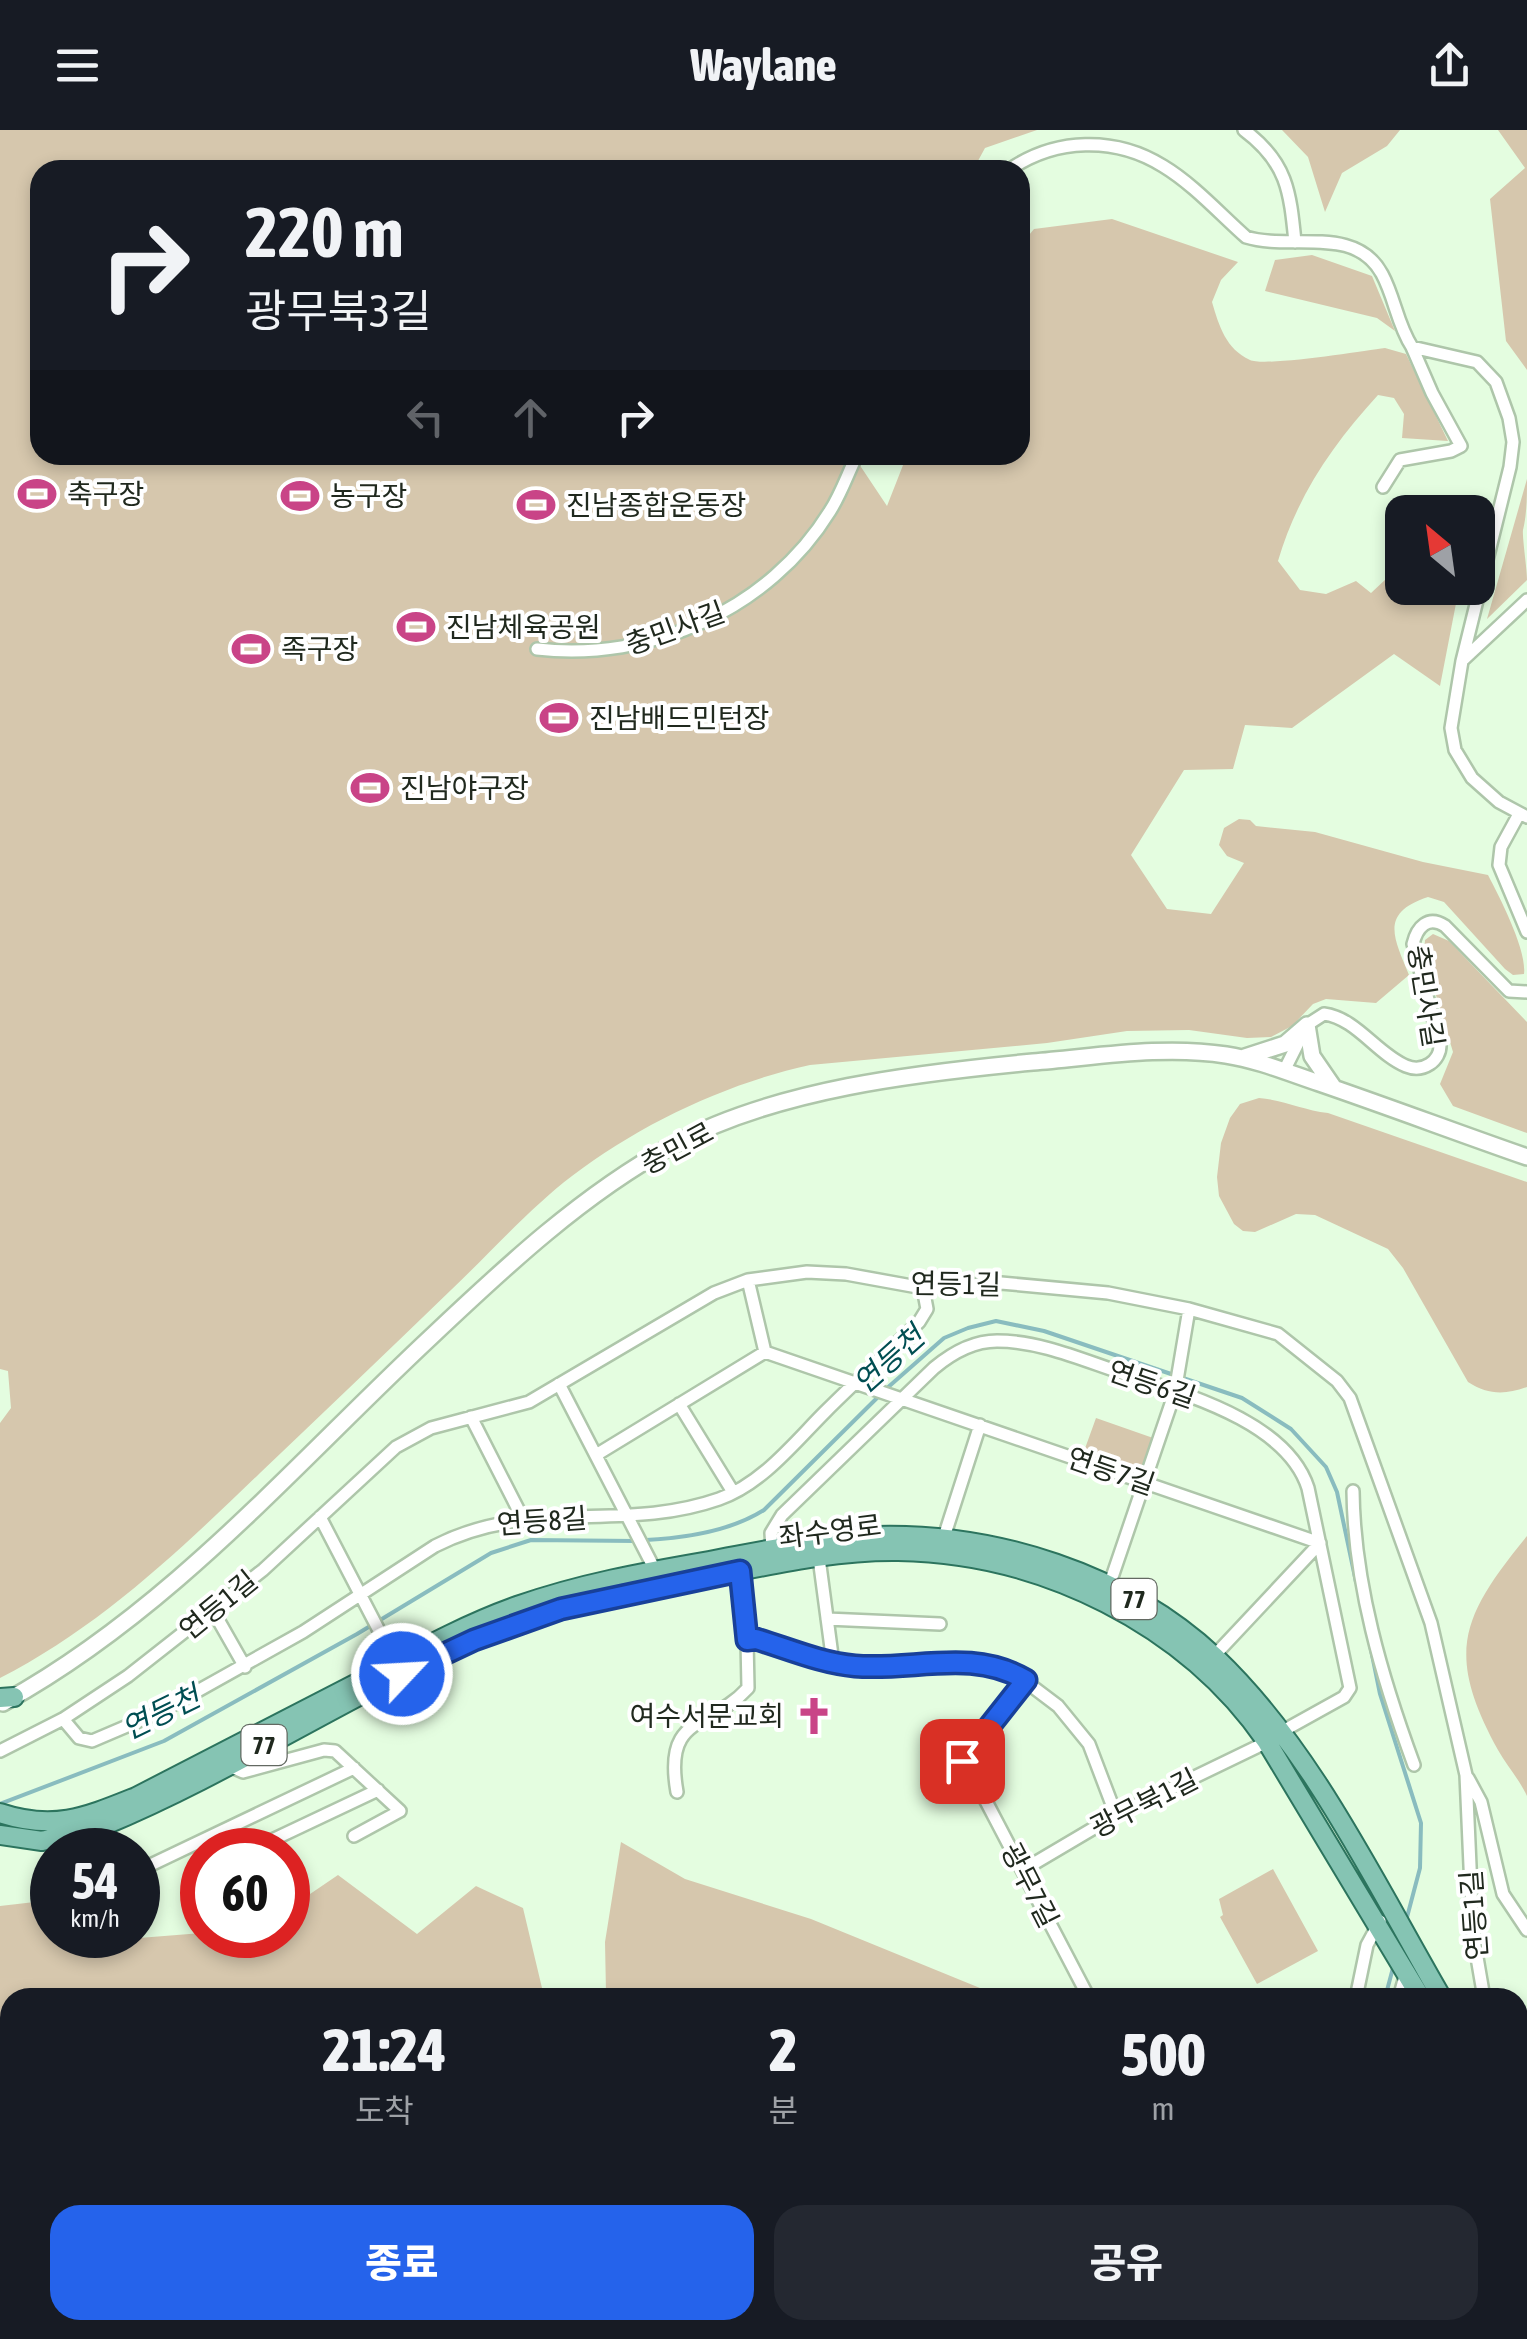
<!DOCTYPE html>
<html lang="ko">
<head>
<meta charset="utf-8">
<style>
  :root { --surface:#171b24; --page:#242831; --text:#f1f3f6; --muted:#9ea1a6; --accent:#2563eb }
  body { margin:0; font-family:"Asap Condensed","Noto Sans KR",sans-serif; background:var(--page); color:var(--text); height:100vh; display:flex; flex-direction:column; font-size:38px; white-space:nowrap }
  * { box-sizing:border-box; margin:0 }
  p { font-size:32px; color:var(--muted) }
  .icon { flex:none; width:55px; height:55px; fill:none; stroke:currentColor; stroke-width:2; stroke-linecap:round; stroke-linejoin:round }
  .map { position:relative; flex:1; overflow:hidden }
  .side { position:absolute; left:0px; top:1858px; width:1528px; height:352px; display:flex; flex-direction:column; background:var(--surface); border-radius:30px 30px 0 0; box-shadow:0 5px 15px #0003 }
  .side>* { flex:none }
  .banner { position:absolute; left:30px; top:30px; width:1000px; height:305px; border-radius:30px; box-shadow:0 5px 15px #0003; background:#171b24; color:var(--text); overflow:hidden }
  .needle { width:65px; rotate:331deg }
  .fabs { position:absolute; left:1385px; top:365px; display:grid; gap:20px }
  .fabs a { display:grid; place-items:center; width:110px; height:110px; border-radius:20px; background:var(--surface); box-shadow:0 5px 15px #0003; font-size:50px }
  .speed { position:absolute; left:30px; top:1698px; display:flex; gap:20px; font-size:50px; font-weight:700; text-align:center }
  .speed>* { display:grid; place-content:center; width:130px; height:130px; border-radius:50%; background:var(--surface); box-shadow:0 5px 15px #0003; line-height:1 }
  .speed small { font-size:25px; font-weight:400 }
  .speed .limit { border:15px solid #d22; background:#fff; color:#111 }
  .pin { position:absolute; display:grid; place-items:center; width:85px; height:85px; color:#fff; margin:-42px; border-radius:20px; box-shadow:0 5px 15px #0006 }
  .me { position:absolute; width:110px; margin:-55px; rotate:65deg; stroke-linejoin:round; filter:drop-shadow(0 0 8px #0008) }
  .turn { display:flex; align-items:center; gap:35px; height:210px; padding:0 50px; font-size:45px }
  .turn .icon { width:130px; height:130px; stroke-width:2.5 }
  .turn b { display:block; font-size:70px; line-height:85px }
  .lanes { display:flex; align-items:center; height:95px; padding:0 50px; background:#0003; justify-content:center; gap:50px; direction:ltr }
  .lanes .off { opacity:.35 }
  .eta { display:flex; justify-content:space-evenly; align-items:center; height:170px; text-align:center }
  .eta b { font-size:60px; font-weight:800; line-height:70px }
  .action { display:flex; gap:20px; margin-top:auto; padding:20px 50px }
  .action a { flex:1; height:115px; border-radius:30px; background:var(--accent); color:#fff; font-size:40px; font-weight:800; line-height:115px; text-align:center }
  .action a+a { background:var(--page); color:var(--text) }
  header { display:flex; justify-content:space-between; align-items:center; height:130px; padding:0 50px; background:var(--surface); font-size:45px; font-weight:800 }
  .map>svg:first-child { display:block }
  .green { fill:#d6c7ad }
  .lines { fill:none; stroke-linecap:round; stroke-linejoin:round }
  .stream { stroke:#89bcbf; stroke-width:4 }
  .street-casing { stroke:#aec6aa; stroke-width:16 }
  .secondary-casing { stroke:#aec6aa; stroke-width:20 }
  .primary-casing { stroke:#2c745e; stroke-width:22 }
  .street { stroke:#fff; stroke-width:11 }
  .secondary { stroke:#fff; stroke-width:15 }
  .primary { stroke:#85c4b3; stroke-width:18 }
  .route-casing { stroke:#184099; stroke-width:25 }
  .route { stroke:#2563eb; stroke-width:18 }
  .labels { text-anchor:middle; stroke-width:8; stroke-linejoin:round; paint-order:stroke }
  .shield { fill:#fff; stroke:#636962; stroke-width:2.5 }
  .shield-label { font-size:25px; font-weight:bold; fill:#20291e }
  .poi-label { font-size:28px; fill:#20291e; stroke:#fff; text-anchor:start }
  .street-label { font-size:28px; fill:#20291e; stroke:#fff }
  .water-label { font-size:30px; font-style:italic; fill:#004e52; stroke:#fff }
</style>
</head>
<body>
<header><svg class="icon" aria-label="menu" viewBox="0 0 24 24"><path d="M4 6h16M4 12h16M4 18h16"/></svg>Waylane<svg class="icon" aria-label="share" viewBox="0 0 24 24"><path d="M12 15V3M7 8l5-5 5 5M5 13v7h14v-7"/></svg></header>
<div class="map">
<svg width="1527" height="2209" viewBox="0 0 1527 2209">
  <rect width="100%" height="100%" fill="#e4fde0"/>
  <path class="green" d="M0,0H1037L985,18L973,40H40V325H853L887,376L907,325H1020V116L1034,99L1112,89L1238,132L1221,150L1212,172C1219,196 1226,219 1250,230C1265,237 1362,221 1385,218L1406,224L1448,311L1402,308L1404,284L1394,268L1378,265C1333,314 1297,366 1278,431L1300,460L1326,464L1356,451L1371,463L1402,434V458H1459L1440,556L1394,524L1292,598L1245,595L1233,639L1184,640L1131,725L1167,779L1211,784L1244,733L1227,726L1219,715L1224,698L1239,689L1250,690L1256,696L1315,702L1423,732L1488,745C1500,768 1527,820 1524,844L1513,845L1505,839L1444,772L1428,767C1379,783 1394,808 1409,845L1376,873L1326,869L1313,874L1292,896L1271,907L1247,908L1189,900L1127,901L1047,913L810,935C727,953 640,994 572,1046C532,1076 488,1125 451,1160C388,1221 324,1282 260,1343C180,1420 100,1497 0,1548V1293L11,1278L8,1241L0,1239Z
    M1282,0H1400L1387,16L1342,43L1325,82L1308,27Z
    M1498,0H1527V240L1506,211L1490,69L1525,38Z
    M1312,125L1372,146L1395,201L1377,188L1265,161L1275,130Z
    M1527,349C1527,367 1527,383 1523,400C1522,406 1527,439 1527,450L1487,489Z
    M1433,804L1449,811L1527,892V1003L1453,976L1440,954L1453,922L1424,825L1425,810Z
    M1259,968C1284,970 1303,980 1328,983L1527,1052V1257C1505,1265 1488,1265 1468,1252L1403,1138L1388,1119L1315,1085L1296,1084L1255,1102L1243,1101L1234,1094L1219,1066L1217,1047L1221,1013L1230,988L1240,974Z
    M1096,1288L1156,1309L1145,1340L1140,1344L1083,1324Z
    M1527,1406V1666C1519,1649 1507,1636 1498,1620C1445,1523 1461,1487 1527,1406Z
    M621,1712L685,1749L811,1789L1002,1867L10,1868V2200H1201L1206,2209H0V1776L52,1770V1805L139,1808L202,1803L288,1805V1779L338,1745L417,1804L476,1756L523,1778L542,1858L606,1863L605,1812Z
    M1273,1739L1318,1821L1257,1854L1220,1787L1223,1785L1219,1769Z"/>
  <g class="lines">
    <path class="stream" d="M886,1259L944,1208L968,1198L996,1191L1044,1201L1242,1268L1291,1299L1326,1337L1337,1362L1356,1452
      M646,1410C684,1408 731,1401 764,1380L879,1266
      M1368,1505L1380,1564L1421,1693L1420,1738L1406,1791
      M0,1674L164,1611L357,1504L491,1423L531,1410L636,1411
      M1385,1868L1394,1834
      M1459,2200L1467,2209"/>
    <g class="street-casing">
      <path id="street" d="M1244,0C1287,32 1290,61 1295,112
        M1009,40C1055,8 1115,6 1163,36C1193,54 1220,84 1246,107C1290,121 1355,94 1382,144C1395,168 1397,194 1412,217L1477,232L1496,252L1509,288L1513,312L1510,337L1462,531L1451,598L1455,620L1472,648L1499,672L1527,687
        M1383,357L1400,330L1451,321L1461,316L1432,263L1412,217
        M537,519C650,532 769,480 830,381C841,364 848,343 857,325
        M1464,529L1527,470
        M1519,684L1501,717L1499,735L1527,802
        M1284,941L1307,895L1324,884C1356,888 1377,924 1406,936C1423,943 1441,931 1440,914L1413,814C1417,797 1428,785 1445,796L1509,861L1527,862
        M748,1150L765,1222
        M559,1254L655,1440
        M679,1274L733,1362
        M471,1287L523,1389
        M596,1325L765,1222L1320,1413
        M1353,1361C1354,1454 1382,1548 1414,1635
        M320,1387L399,1539
        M944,1407L980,1295
        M772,1420L771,1403L782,1385L934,1238C952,1223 973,1211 997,1211C1038,1211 1078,1228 1116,1241C1177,1262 1286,1289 1308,1358L1350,1558L1344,1567L1281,1602
        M819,1428L833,1533
        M1109,1456L1175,1262L1189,1179
        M212,1479L245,1537
        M827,1489L940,1494
        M747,1510L756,1509L852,1536L968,1531L991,1535L1017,1545L1058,1576L1089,1614L1116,1685
        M1214,1526L1320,1413
        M1025,1550L964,1627L962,1635L977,1654L1089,1868
        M63,1589L79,1608L92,1611L160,1582L303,1502L435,1416C530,1367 622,1403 719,1369C762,1354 794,1313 825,1282C856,1251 888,1222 919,1192L927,1179L923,1158
        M0,1621L63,1589L128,1546L263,1440L396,1317L431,1298L529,1272L714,1163L748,1150L807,1142L846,1144L923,1158L1001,1153L1108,1163L1189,1179L1278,1204L1337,1251L1350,1268L1431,1493L1466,1645L1473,1804L1484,1868
        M227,1635L243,1642L324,1620L335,1621L400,1681L354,1706
        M1468,1648L1481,1672L1503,1764L1527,1800
        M677,1662C663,1583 710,1600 748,1558L747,1510L740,1441
        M251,1720L378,1660
        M1023,1740L1116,1685L1267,1612
        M138,1741L354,1638
        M1356,1868L1367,1815L1380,1791
        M1399,1868L1406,1843
        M1518,1928L1527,1940
        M1518,2073L1527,2063
        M1252,2200L1257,2209
        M1385,2200L1391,2209
        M1491,2200L1504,2209"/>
    </g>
    <g class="secondary-casing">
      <path id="secondary" d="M1307,895L1312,926L1334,958
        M1242,928L1285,914L1307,895
        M3,1573C170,1481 294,1335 431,1207C505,1137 583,1064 673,1015C776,959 917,943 1033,932C1096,927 1163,915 1226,925C1258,930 1289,943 1319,953C1389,977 1458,1003 1527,1027"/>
    </g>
    <g class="primary-casing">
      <path id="primary" d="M0,1568L14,1567
        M0,1683C54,1701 86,1687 136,1667C211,1628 286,1589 361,1551C412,1524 463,1495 517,1476C579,1454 645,1442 709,1431C763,1421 818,1409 873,1406C994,1402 1125,1443 1215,1527C1312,1619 1375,1753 1442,1868
        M0,1705L42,1711L105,1695C233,1642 349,1563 477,1509C550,1478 626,1463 703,1448C767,1436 833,1420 898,1421C1041,1423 1186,1494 1267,1612L1421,1868
        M1518,1988L1527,1998
        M1518,2016L1527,2027"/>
    </g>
    <use href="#street" class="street"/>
    <use href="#secondary" class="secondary"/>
    <use href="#primary" class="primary"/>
  </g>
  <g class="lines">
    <g class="route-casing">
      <path id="route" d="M402,1544L474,1510L561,1479L740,1441L747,1510L756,1509C789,1519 821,1533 855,1536C914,1541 971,1518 1026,1550L962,1631"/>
    </g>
    <use href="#route" class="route"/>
  </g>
  <defs>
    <g id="stadium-bare" transform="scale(3)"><path d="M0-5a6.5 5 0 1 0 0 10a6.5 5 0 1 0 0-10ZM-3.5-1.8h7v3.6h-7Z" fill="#c94487" stroke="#fff" stroke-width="2.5" paint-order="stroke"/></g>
    <g id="church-bare" transform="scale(3)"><path d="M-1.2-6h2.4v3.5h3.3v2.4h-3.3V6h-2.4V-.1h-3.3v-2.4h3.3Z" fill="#c94487" stroke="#fff" stroke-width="2.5" paint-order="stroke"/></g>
  </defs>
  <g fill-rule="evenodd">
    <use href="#stadium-bare" x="37" y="364"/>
    <use href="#stadium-bare" x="300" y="366"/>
    <use href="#stadium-bare" x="536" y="375"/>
    <use href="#stadium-bare" x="416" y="497"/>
    <use href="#stadium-bare" x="251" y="519"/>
    <use href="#stadium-bare" x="559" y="588"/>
    <use href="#stadium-bare" x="370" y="658"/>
    <use href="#church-bare" x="814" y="1586"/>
  </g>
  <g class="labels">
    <g class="shield">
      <rect x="1111.5" y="1449" width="45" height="40" rx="8"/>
      <rect x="241.5" y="1595" width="45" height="40" rx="8"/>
    </g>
    <g class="shield-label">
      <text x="1134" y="1478">77</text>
      <text x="264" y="1624">77</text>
    </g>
    <g class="poi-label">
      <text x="67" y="374">축구장</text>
      <text x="330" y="376">농구장</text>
      <text x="566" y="385">진남종합운동장</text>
      <text x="446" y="507">진남체육공원</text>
      <text x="281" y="529">족구장</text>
      <text x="589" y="598">진남배드민턴장</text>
      <text x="400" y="668">진남야구장</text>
      <text x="784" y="1596" text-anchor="end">여수서문교회</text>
    </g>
    <g class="street-label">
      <text transform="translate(675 498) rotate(-20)" y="10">충민사길</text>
      <text transform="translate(1426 866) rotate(81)" y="10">충민사길</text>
      <text transform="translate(677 1018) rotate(-28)" y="10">충민로</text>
      <text transform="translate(956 1154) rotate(1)" y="10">연등1길</text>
      <text transform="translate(1152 1254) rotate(19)" y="10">연등6길</text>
      <text transform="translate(1111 1341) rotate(19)" y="10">연등7길</text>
      <text transform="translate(542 1391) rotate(-4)" y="10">연등8길</text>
      <text transform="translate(830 1401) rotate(-7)" y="10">좌수영로</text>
      <text transform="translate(218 1475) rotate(-39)" y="10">연등1길</text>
      <text transform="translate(1144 1673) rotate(-27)" y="10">광무북1길</text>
      <text transform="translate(1030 1755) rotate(63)" y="10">광무7길</text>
      <text transform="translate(1474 1785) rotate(-94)" y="10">연등1길</text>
    </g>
    <g class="water-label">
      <text transform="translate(889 1230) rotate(-42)" y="10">연등천</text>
      <text transform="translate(161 1583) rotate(-26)" y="10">연등천</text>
    </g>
  </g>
</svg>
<div class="fabs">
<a><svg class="needle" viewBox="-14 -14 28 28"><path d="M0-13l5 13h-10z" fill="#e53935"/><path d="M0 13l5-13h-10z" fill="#9ea1a6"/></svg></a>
</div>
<div class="speed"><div>54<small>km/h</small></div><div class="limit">60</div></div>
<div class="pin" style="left:962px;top:1631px;background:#d93025"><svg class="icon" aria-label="arrive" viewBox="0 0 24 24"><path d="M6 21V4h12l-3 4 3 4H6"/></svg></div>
<svg class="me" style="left:402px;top:1544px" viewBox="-20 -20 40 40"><circle r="17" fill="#2563eb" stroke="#fff" stroke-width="3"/><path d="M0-11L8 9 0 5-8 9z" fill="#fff"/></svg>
<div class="banner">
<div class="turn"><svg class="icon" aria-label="right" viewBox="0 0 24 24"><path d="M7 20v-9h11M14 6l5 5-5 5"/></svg><div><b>220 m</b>광무북3길</div></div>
<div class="lanes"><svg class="icon off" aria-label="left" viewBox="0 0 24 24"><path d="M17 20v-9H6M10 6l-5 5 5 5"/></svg><svg class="icon off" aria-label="ahead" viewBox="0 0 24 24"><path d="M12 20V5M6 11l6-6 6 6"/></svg><svg class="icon" aria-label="right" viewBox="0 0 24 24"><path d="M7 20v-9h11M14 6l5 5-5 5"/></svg></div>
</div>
<section class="side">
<div class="eta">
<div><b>21:24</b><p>도착</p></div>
<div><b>2</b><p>분</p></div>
<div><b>500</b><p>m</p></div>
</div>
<div class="action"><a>종료</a><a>공유</a></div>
</section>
</div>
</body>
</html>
